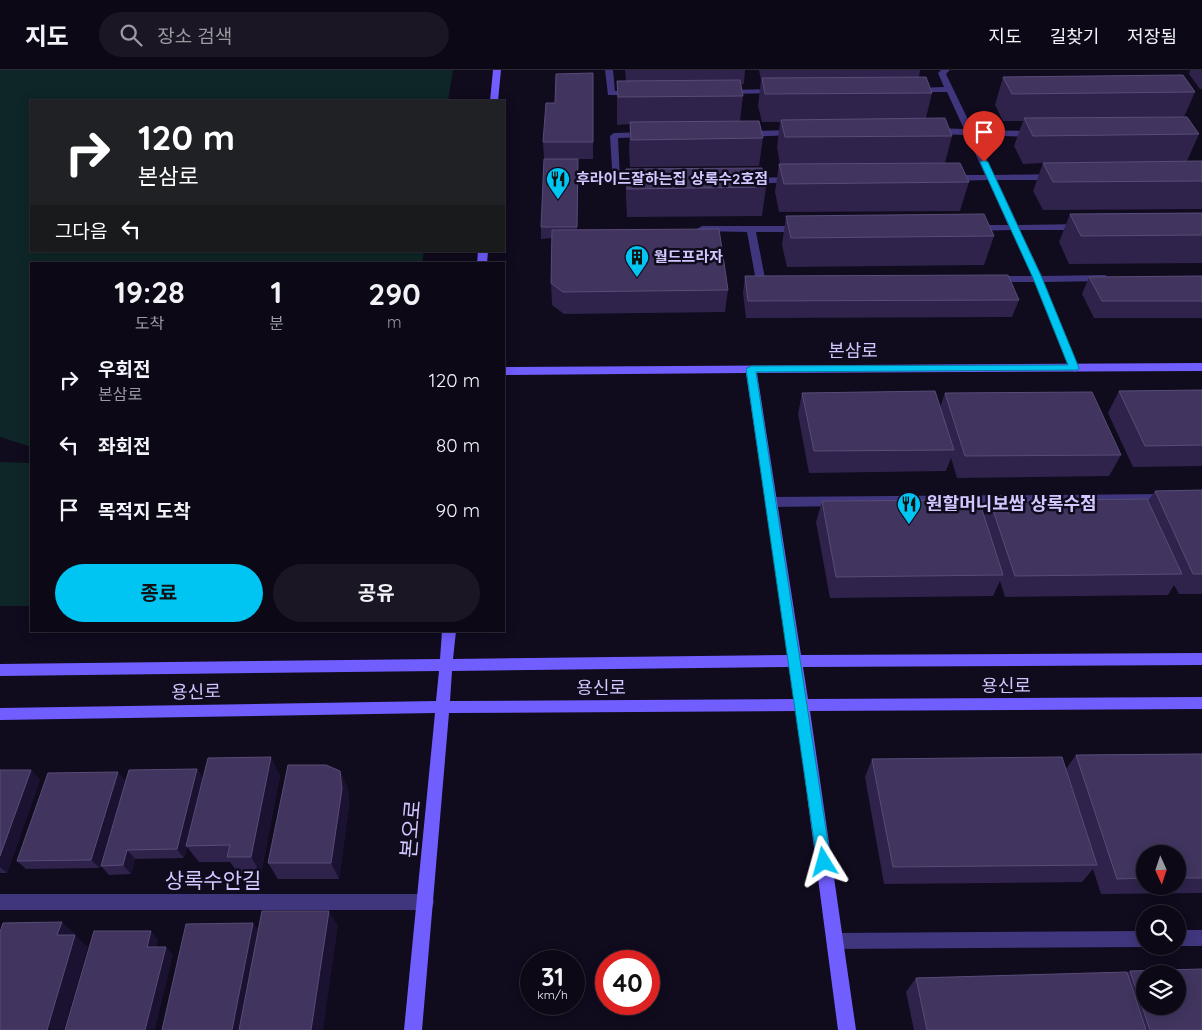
<!DOCTYPE html>
<html lang="ko">
<head>
<meta charset="utf-8">
<style>
  :root { --surface:#0c0816; --page:#1a1623; --text:#f1f3f6; --muted:#9a9aa1; --line:#2c2935; --accent:#00c4f2 }
  body { margin:0; font-family:Quicksand,"Noto Sans KR",sans-serif; background:var(--page); color:var(--text); height:100vh; display:flex; flex-direction:column; font-size:19px; white-space:nowrap }
  * { box-sizing:border-box; margin:0 }
  p { font-size:16px; color:var(--muted) }
  .icon { flex:none; width:28px; height:28px; fill:none; stroke:currentColor; stroke-width:2; stroke-linecap:round; stroke-linejoin:round }
  .map { position:relative; flex:1; overflow:hidden }
  .details { position:absolute; left:30px; top:192px; width:475px; height:370px; display:flex; flex-direction:column; background:var(--surface); border-radius:0px; box-shadow:0 2px 12px #0003,0 0 0 1px var(--line) }
  .details>* { flex:none }
  .guide { position:absolute; left:30px; top:30px; width:475px; height:152px; border-radius:0px; box-shadow:0 2px 12px #0003,0 0 0 1px var(--line); background:#202124; color:#fff; overflow:hidden }
  .needle { width:32px; rotate:177deg }
  .controls { position:absolute; left:1136px; top:775px; display:grid; gap:10px }
  .controls a { display:grid; place-items:center; width:50px; height:50px; border-radius:50%; background:var(--surface); box-shadow:0 2px 12px #0003,0 0 0 1px var(--line); font-size:25px }
  .speed { position:absolute; left:520px; top:880px; display:flex; gap:10px; font-size:25px; font-weight:700; text-align:center }
  .speed>* { display:grid; place-content:center; width:65px; height:65px; border-radius:50%; background:var(--surface); box-shadow:0 2px 12px #0003,0 0 0 1px var(--line); line-height:1 }
  .speed small { font-size:12px; font-weight:400 }
  .speed .limit { border:8px solid #d22; background:#fff; color:#111 }
  .pin { position:absolute; display:grid; place-items:center; width:42px; height:42px; color:#fff; margin:-51px -21px; border-radius:50% 50% 50% 0; rotate:-45deg; box-shadow:0 0 5px #0007 }
  .pin .icon { rotate:45deg }
  .me { position:absolute; width:55px; margin:-28px; rotate:352deg; stroke-linejoin:round; filter:drop-shadow(0 0 4px #0008) }
  .turn { display:flex; align-items:center; gap:18px; height:105px; padding:0 25px; font-size:22px }
  .turn .icon { width:65px; height:65px; stroke-width:2.5 }
  .turn b { display:block; font-size:35px; line-height:42px }
  .then { display:flex; align-items:center; height:48px; padding:0 25px; background:#0003; gap:10px; font-size:19px }
  .eta { display:flex; justify-content:space-evenly; align-items:center; height:85px; text-align:center }
  .eta b { font-size:30px; font-weight:700; line-height:35px }
  .button { display:flex; gap:10px; margin-top:auto; padding:10px 25px }
  .button a { flex:1; height:58px; border-radius:30px; background:var(--accent); color:#111; font-size:20px; font-weight:700; line-height:58px; text-align:center }
  .button a+a { background:var(--page); color:var(--text) }
  ul { padding:0; list-style:none }
  li { display:flex; align-items:center; gap:15px; height:65px; padding:0 25px }
  li div { flex:1 }
  li b { display:block; font-size:19px }
  li em { font-style:normal }
  header { display:flex; align-items:center; gap:30px; box-sizing:border-box; height:70px; padding:0 25px; background:var(--surface); border-bottom:1px solid var(--line) }
  header strong { font-size:24px }
  nav { display:flex; gap:28px; margin-inline-start:auto; font-size:18px }
  .search { width:350px; height:45px; background:var(--page); display:flex; align-items:center; gap:12px; box-sizing:border-box; padding:0 18px; border-radius:28px; color:var(--muted); font-size:19px }
  .map>svg:first-child { display:block }
  .green { fill:#0e2627 }
  .lines { fill:none; stroke-linecap:round; stroke-linejoin:round }
  .lane { fill:#3f367d; fill-rule:evenodd }
  .street { fill:#3f367d; fill-rule:evenodd }
  .secondary { fill:#715eff; fill-rule:evenodd }
  .wall { fill:#2f234c; fill-rule:evenodd }
  .shaded-wall { fill:#1b1231 }
  .building { fill:#41355f; stroke:#584c78; fill-rule:evenodd }
  .route { fill:#00c4f2; stroke:#007f9d }
  .labels { text-anchor:middle; stroke-width:5; stroke-linejoin:round; paint-order:stroke }
  .far-poi-label { font-size:15px; font-weight:bold; fill:#d3c7ff; stroke:#100b1d; text-anchor:start }
  .street-label { font-size:18px; fill:#d3c7ff; stroke:#100b1d }
  .poi-label { font-size:18px; font-weight:bold; fill:#d3c7ff; stroke:#100b1d; text-anchor:start }
  .near-street-label { font-size:21px; fill:#d3c7ff; stroke:#100b1d }
</style>
</head>
<body>
<header>
<strong>지도</strong>
<div class="search"><svg class="icon" aria-label="search" viewBox="0 0 24 24"><circle cx="10" cy="10" r="6"/><path d="M15 15l6 6"/></svg>장소 검색</div>
<nav><a>지도</a><a>길찾기</a><a>저장됨</a></nav>
</header>
<div class="map">
<svg width="1202" height="960" viewBox="0 0 1202 960">
  <rect width="100%" height="100%" fill="#100b1d"/>
  <path class="green" d="M0,0H453L448,31H31V181H424L422,194H31V377L0,367Z
    M0,392L31,393V536H0Z"/>
  <g class="lines">
    <path class="lane" d="M605,0H613L615,21H633L637,23L636,25H608Z
      M941,0H950L946,4L973,60L1033,61L1037,64L1033,67L975,65L994,105L1055,104L1059,107L1055,110H997L1018,155L1082,154L1087,157L1082,160H1020L1042,206L1105,205L1110,208L1105,211L1044,212L1079,298L1078,301L1074,302L1069,298L1035,212H995L990,209L995,206H1032L1011,160L975,161L970,158L975,155H1008L988,110L950,111L946,108L950,105H985L967,65L934,64L930,61L934,58L964,59L947,22H915L911,20L915,18L944,17L938,3Z
      M775,19H778V23L725,24L721,22L725,20Z
      M794,60L798,63L797,65L746,67L742,64L746,61Z
      M646,62L650,65L649,67L618,68L620,109H642L646,112L642,115L613,114L610,66L614,63Z
      M792,107L795,108V112L750,114L746,111L750,108Z
      M702,156H800L805,159L800,162H756L765,208L776,209L777,211C773,216 760,216 756,211L747,162L699,161L697,159Z"/>
    <path class="street" d="M1166,424L1172,428L1166,432L771,437L765,432L771,427Z
      M0,824H426L432,826L434,832L432,838L426,840H0Z
      M1178,860H1202V876H1178Z
      M1145,861V876H1147L1145,877L835,879L829,877L827,871L829,865L835,863Z"/>
    <path class="secondary" d="M493,0H501L498,31H490Z
      M478,181H488L487,194H477Z
      M1202,293V301L757,303L801,585L1202,583V595L803,597L808,629L1202,627V639L810,641L856,960H838L796,641L449,643L422,960H404L435,643L0,650V638L436,631L439,601L0,606V594L440,589L442,561H456L453,589L788,585L746,303L504,305V297ZM789,597L794,629L450,631L452,601Z"/>
  </g>
  <path class="wall" d="M625,0H745L744,14H741L743,26L740,51L763,68L759,96L630,97L629,80L630,54L617,55V11H626Z
    M759,0H920L919,7L932,23L926,48L952,66L945,93L969,112L960,141L779,142L775,122L779,94H780L777,77L780,52H762L758,36L761,10Z
    M1190,0H1202V19H1200L1189,4Z
    M593,3V89H544L543,72Z
    M1003,7L1195,22L1184,47L1199,64L1187,91H1202V139L1043,140L1033,121L1043,93L1023,94L1014,76L1023,51H1003L995,35Z
    M626,99L766,117L762,146L627,147L626,127Z
    M578,100L577,160L728,220L725,242L564,244L552,235L551,213L552,168L541,169V157Z
    M1202,143V193L1069,194L1059,172L1070,144Z
    M786,146L994,166L984,195L787,197L782,175Z
    M745,206L1019,230L1012,247L746,248L743,223Z
    M1202,206V248H1094L1082,224L1089,207Z
    M1202,320V396L1133,397L1108,343L1119,321Z
    M802,323L940,337L945,323L1121,385L1109,406L957,408L951,388L946,401L809,403L798,344Z
    M1202,420V524H1179L1174,515L1168,525L1005,527L1000,511L993,526L830,528L816,452L822,431L984,446L990,431H1148L1155,421Z
    M1202,684V823L1101,824L1093,799L1082,812L884,814L865,707L872,689L1066,699L1076,685ZM1145,784H1178V816H1145Z
    M197,699L203,708L280,705L261,804L238,803L230,792H199L187,777L184,788L135,789L131,804L109,805L101,796Z
    M0,700H31L40,710L7,803H0Z
    M340,701L348,719L349,736L339,809H278L268,793Z
    M118,702L100,798L26,799L17,791Z
    M1130,901L1202,960H914L906,922L916,908L1127,903Z"/>
  <path class="shaded-wall" d="M271,687L280,705L261,804L251,787Z
    M197,699L204,709L184,788L177,779Z
    M31,700L40,710L7,803L0,797V786Z
    M340,701L348,719L349,736L339,809L331,793Z
    M118,702L126,711L100,798L91,790Z
    M127,780L135,789L131,804L123,795Z
    M329,841L338,856L323,960H311Z
    M62,852L75,864L71,877L57,865Z
    M253,853L259,861L240,960H232Z
    M151,861L158,869L155,885L147,877Z
    M75,865L88,877L64,960H47Z
    M166,877L173,885L155,960H145Z"/>
  <path class="building" d="M593,3V72H543L546,33H555L556,4Z
    M1183,5L1195,22L1012,24L1003,7Z
    M926,7L932,23L765,24L762,8Z
    M740,10L743,26L618,27L617,11Z
    M1187,47L1199,64L1033,66L1024,48Z
    M945,48L952,66L785,67L781,50Z
    M759,51L763,68L631,70L630,52Z
    M544,89H578L577,157H541Z
    M1202,91V111L1053,112L1043,93Z
    M960,93L969,112L784,114L779,94Z
    M762,98L766,117L627,119L626,99Z
    M1202,143V165L1081,166L1070,144Z
    M984,144L994,166L791,168L786,146Z
    M719,159L728,220L563,222L551,213L552,160Z
    M1008,205L1019,230L748,231L745,206Z
    M1202,206V231H1102L1089,207Z
    M1202,320V375L1145,376L1119,321Z
    M935,321L954,380L814,381L802,323Z
    M1092,322L1121,385L965,386L945,323Z
    M1202,420V504H1193L1155,421Z
    M1147,429L1182,504L1015,506L990,431Z
    M979,430L1003,505L836,507L822,431Z
    M1202,684V808H1178V784H1145V808L1117,809L1076,685Z
    M271,687L251,787H227L230,775L186,776L208,688Z
    M1062,687L1097,795L893,797L872,689Z
    M288,695H326L340,701L342,719L331,793H268Z
    M197,699L177,779L127,780L123,795L101,796L129,700Z
    M0,700H31L0,786Z
    M118,702L91,790L17,791L48,703Z
    M262,841H329L311,960H239Z
    M62,852L57,865H75L47,960H0V862L3,853Z
    M253,853L232,960H162L186,854Z
    M94,861H151L147,877H166L145,960H65Z
    M1202,899V960H1150L1130,901ZM1145,904H1178V936H1145Z
    M1127,902L1146,960H927L916,908Z"/>
  <path class="route" d="M984,90L988,92L1042,208L1079,298L1078,300L756,302L831,792L829,797L824,799L819,797L817,792L746,299L751,296L1068,295L1033,208L980,92Z"/>
  <defs>
    <g id="restaurant-pin" transform="scale(1.25)"><path d="M0 17L-7.5 6A9.5 9.5 0 1 1 7.5 6Z" fill="#00c4f2" stroke="#100b1d"/><path d="M-5-6h1v4h1v-4h1v4h1v-4h1v5L-1.5 .5V6h-2V.5L-5-1ZM5-6V6H3V1.5H1.5Q1.5-4 5-6Z" fill="#111"/></g>
    <g id="building-pin" transform="scale(1.25)"><path d="M0 17L-7.5 6A9.5 9.5 0 1 1 7.5 6Z" fill="#00c4f2" stroke="#100b1d"/><path d="M-4-6H4V6H1V3H-1V6H-4ZM-2.5-4.3h1.7v1.8h-1.7ZM.8-4.3h1.7v1.8H.8ZM-2.5-1h1.7V.8h-1.7ZM.8-1h1.7V.8H.8Z" fill="#111"/></g>
  </defs>
  <g fill-rule="evenodd">
    <use href="#restaurant-pin" x="558" y="109"/>
    <use href="#building-pin" x="637" y="187"/>
    <use href="#restaurant-pin" x="909" y="434"/>
  </g>
  <g class="labels">
    <g class="far-poi-label">
      <text x="576" y="114">후라이드잘하는집 상록수2호점</text>
      <text x="654" y="192">월드프라자</text>
    </g>
    <g class="street-label">
      <text x="853" y="287">본삼로</text>
      <text x="1006" y="622">용신로</text>
      <text x="601" y="624">용신로</text>
      <text transform="translate(196 622) rotate(-1)" y="6">용신로</text>
    </g>
    <g class="poi-label">
      <text x="926" y="440">원할머니보쌈 상록수점</text>
    </g>
    <g class="near-street-label">
      <text transform="translate(411 759) rotate(-85)" y="7">본오로</text>
      <text x="213" y="818">상록수안길</text>
    </g>
  </g>
</svg>
<div class="controls">
<a><svg class="needle" viewBox="-14 -14 28 28"><path d="M0-13l5 13h-10z" fill="#e53935"/><path d="M0 13l5-13h-10z" fill="#9a9aa1"/></svg></a>
<a><svg class="icon" aria-label="search" viewBox="0 0 24 24"><circle cx="10" cy="10" r="6"/><path d="M15 15l6 6"/></svg></a>
<a><svg class="icon" aria-label="layers" viewBox="0 0 24 24"><path d="M12 4l9 5-9 5-9-5zM3 14l9 5 9-5"/></svg></a>
</div>
<div class="speed"><div>31<small>km/h</small></div><div class="limit">40</div></div>
<div class="pin" style="left:984px;top:92px;background:#d93025"><svg class="icon" aria-label="arrive" viewBox="0 0 24 24"><path d="M6 21V4h12l-3 4 3 4H6"/></svg></div>
<svg class="me" style="left:824px;top:792px" viewBox="-20 -20 40 40"><path d="M0-17L14 15 0 8-14 15z" fill="#00c4f2" stroke="#fff" stroke-width="4"/></svg>
<div class="guide">
<div class="turn"><svg class="icon" aria-label="right" viewBox="0 0 24 24"><path d="M7 20v-9h11M14 6l5 5-5 5"/></svg><div><b>120 m</b>본삼로</div></div>
<div class="then">그다음<svg class="icon" aria-label="left" viewBox="0 0 24 24"><path d="M17 20v-9H6M10 6l-5 5 5 5"/></svg></div>
</div>
<section class="details">
<div class="eta">
<div><b>19:28</b><p>도착</p></div>
<div><b>1</b><p>분</p></div>
<div><b>290</b><p>m</p></div>
</div>
<ul>
<li><svg class="icon" aria-label="right" viewBox="0 0 24 24"><path d="M7 20v-9h11M14 6l5 5-5 5"/></svg><div><b>우회전</b><p>본삼로</p></div><em>120 m</em></li>
<li><svg class="icon" aria-label="left" viewBox="0 0 24 24"><path d="M17 20v-9H6M10 6l-5 5 5 5"/></svg><div><b>좌회전</b></div><em>80 m</em></li>
<li><svg class="icon" aria-label="arrive" viewBox="0 0 24 24"><path d="M6 21V4h12l-3 4 3 4H6"/></svg><div><b>목적지 도착</b></div><em>90 m</em></li>
</ul>
<div class="button"><a>종료</a><a>공유</a></div>
</section>
</div>
</body>
</html>
